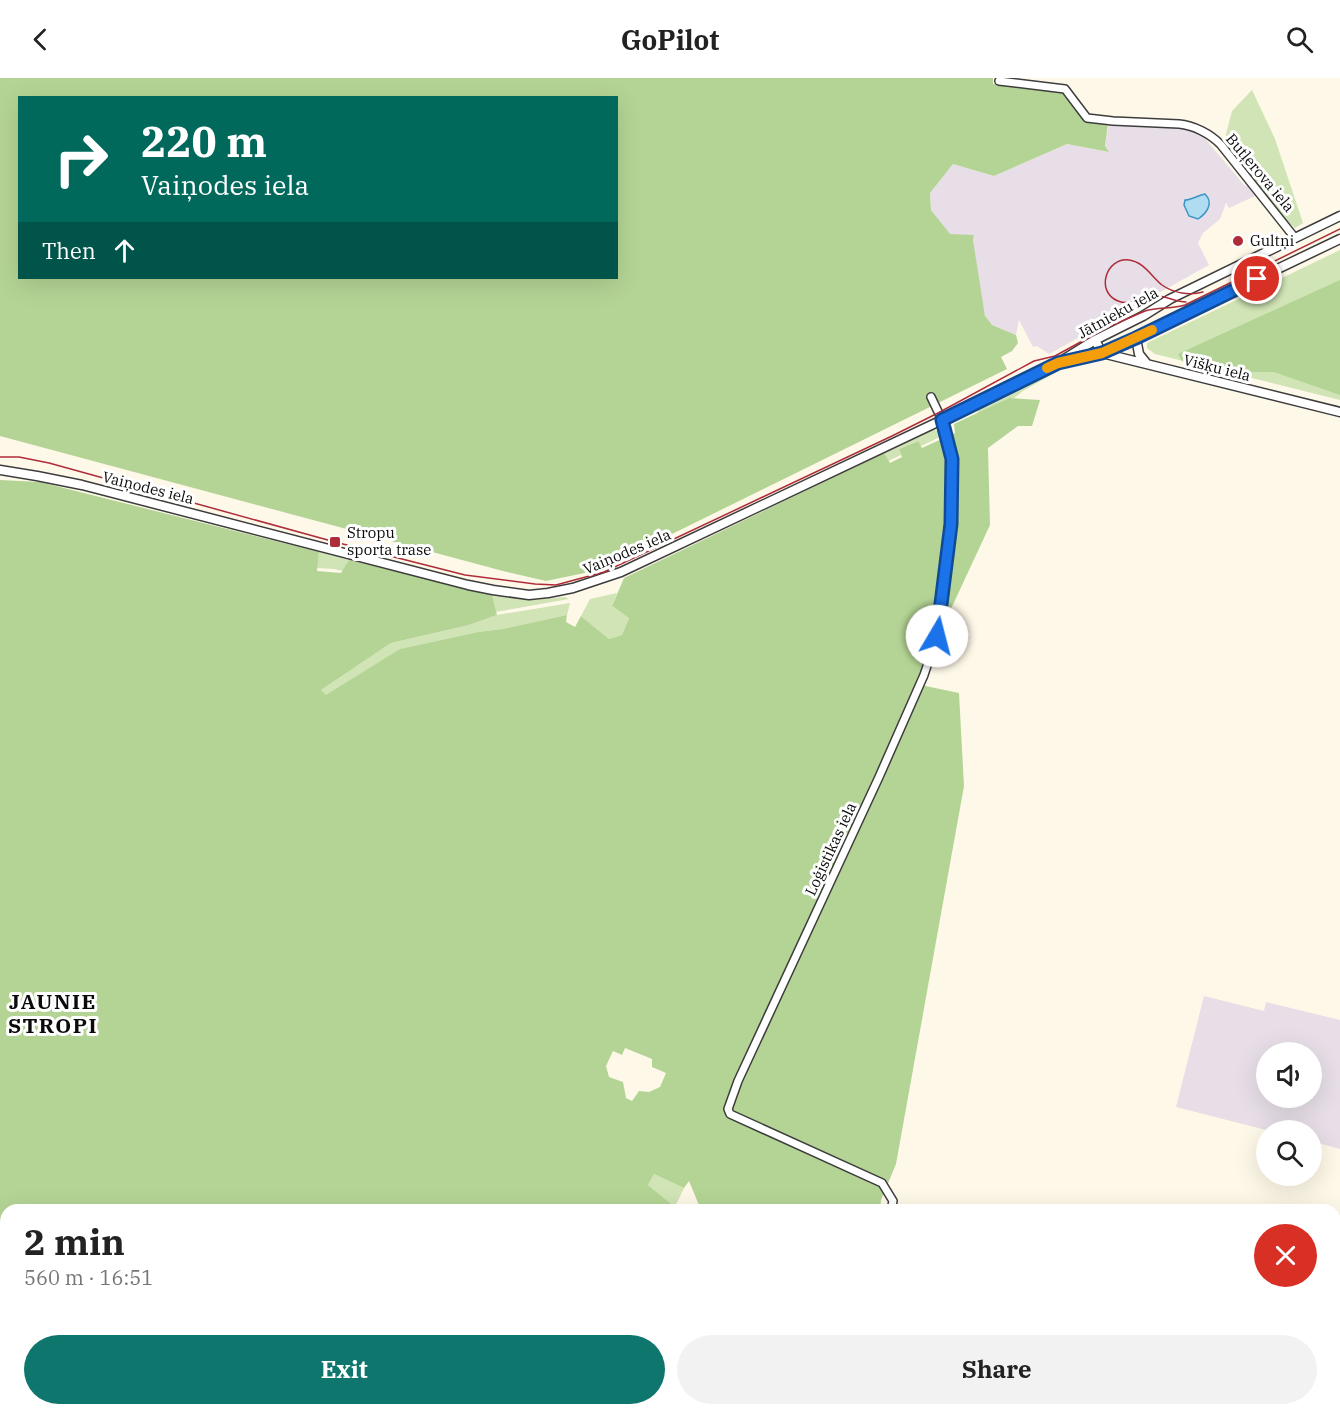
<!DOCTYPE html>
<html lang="en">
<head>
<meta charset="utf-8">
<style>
  :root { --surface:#fff; --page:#f2f2f2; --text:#222; --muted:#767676; --accent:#0f766e }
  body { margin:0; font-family:"IBM Plex Serif",serif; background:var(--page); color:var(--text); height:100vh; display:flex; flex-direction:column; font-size:22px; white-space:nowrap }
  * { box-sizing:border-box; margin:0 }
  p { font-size:20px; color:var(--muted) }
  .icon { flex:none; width:33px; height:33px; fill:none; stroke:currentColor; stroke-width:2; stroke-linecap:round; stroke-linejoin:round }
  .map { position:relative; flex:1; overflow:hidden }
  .panel { position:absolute; left:0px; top:1126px; width:1341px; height:212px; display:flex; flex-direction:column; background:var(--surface); border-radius:18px 18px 0 0; box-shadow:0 6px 24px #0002 }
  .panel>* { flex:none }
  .banner { position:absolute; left:18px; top:18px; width:600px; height:183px; border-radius:0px; box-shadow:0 6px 24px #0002; background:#00695c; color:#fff; overflow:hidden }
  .tools { position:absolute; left:1256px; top:964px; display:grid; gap:12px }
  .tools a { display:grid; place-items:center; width:66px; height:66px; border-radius:50%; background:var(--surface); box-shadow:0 6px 24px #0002; font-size:30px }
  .pin { position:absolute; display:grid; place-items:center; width:51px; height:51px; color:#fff; margin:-26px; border:3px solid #fff; border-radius:50%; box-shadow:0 2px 6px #0007 }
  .me { position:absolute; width:66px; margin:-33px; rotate:8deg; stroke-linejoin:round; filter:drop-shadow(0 0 4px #0008) }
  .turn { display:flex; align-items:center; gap:21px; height:126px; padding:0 24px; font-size:27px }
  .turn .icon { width:78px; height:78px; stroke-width:2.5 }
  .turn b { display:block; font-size:42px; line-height:51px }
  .then { display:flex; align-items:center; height:57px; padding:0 24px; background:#0003; gap:12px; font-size:22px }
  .round { display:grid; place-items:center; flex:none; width:63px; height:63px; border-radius:32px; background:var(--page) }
  .headline { display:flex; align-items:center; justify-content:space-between; height:102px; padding:0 24px }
  h1 { font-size:36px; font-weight:700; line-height:45px }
  .primary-button { display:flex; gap:12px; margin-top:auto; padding:12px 24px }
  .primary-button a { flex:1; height:69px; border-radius:36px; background:var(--accent); color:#fff; font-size:24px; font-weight:700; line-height:69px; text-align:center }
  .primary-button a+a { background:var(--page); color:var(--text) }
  header { display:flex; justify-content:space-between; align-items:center; height:78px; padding:0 24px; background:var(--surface); font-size:27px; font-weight:700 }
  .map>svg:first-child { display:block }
  .industrial { fill:#e7dee8; fill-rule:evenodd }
  .green { fill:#d0e4b5 }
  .forest { fill:#b4d495; fill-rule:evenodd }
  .water { fill:#b0dcf1; stroke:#3c94c3; stroke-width:1.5 }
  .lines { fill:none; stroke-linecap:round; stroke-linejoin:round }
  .minor-casing { stroke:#3d3d3d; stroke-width:10 }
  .tertiary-casing { stroke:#3d3d3d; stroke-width:11 }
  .minor { stroke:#fff; stroke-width:7 }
  .tertiary { stroke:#fff; stroke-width:8 }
  .tram { stroke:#af2c39; stroke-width:1.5 }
  .rail { stroke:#af2c39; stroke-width:2 }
  .route-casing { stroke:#114b97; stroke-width:15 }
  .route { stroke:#1a73e8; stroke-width:10 }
  .slow { stroke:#f59e0b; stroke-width:10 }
  .poi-dot { fill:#af2c39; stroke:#fff; stroke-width:2 }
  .labels { text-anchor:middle; stroke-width:6; stroke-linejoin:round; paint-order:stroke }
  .street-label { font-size:15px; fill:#0a0a0a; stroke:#fff }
  .poi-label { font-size:15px; fill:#0a0a0a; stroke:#fff; text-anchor:start }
  .district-label { font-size:21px; font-weight:bold; letter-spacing:1.5px; fill:#0a0a0a; stroke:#fff }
</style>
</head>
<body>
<header><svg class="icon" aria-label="back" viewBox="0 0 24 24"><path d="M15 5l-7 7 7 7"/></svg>GoPilot<svg class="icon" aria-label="search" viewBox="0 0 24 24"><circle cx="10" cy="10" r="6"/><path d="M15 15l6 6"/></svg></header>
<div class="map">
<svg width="1340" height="1337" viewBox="0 0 1340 1337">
  <rect width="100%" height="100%" fill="#fef8e8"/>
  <path class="industrial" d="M1109,46L1186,50L1202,57L1245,108L1247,107L1255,118L1229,130L1226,125L1220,141L1203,155L1198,165L1209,187L1049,276L1037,268L1033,269L1019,242L1016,257L992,247L987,242L985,238L978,200L973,162L974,157H950L931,132L930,115L953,86L994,98L1067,66L1108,74L1105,68Z
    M1204,918L1264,933L1266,924L1340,942V1071L1311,1063V1053H1270L1176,1029ZM1266,975H1311V1020H1266Z"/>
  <path class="green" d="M1252,12L1275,61L1303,145L1295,150L1287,143L1224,64L1232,33Z
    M1340,172V322L1155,276L1147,270V265Z
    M1058,291V293L1023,313L1014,320H1009L978,335V332L981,328Z
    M931,352C936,352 939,353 942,358L921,368L917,363L899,371L901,377L888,383L884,375Z
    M319,474L349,482L343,493L334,491L317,490Z
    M617,515L612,528L629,540L622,557L609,561L581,538L590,521Z
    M492,517L533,522L565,519L569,521L496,534Z
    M570,525L567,537L502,551L478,554L401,571L326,618L321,612L391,565L469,547L497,537Z
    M654,1096L684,1110L675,1129L648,1107Z"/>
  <path class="forest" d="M0,0H993V6L1062,15L1084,44L1108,46L1105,68L1109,74L1067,66L994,98L953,86L930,115L931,132L950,156L974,157L973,162L985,238L992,247L1016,257L1018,265L1012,273L1001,279L1007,291L599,492L546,503L503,493L0,358ZM20,20H616V200H20Z
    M1340,202V317L1274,294H1236L1182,283L1178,276Z
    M1009,320L1040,322L1032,348H1018L988,370L990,447L916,606L959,615L964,708L896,1086L881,1122L880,1132H701L689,1103L684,1110L654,1096L648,1107L675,1129L673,1132H6V1332H899L897,1337H0V402L40,404L319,474L317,493L341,495L349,482L492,517L497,537L469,547L391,565L321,612L326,617L400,571L478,554L502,551L567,537L566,544L575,549L581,538L609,561L622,557L629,540L612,528L624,500L884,375L890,385L902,379L899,371L918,363L922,370L955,355L954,346ZM625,970L652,981V989L666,995L660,1009L649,1014L639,1013L632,1023L626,1020L623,1004L609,999L606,988L613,973L622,977Z"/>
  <path class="water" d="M1205,116C1214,125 1207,135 1198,141L1189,138L1184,127L1185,122C1192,122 1198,117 1205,116Z"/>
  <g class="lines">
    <g class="minor-casing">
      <path id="minor" d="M999,3L1065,11L1087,40L1113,43L1179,46C1193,47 1211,56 1221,67L1295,160
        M891,1132L893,1123L882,1105L730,1036L728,1031L738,1003L879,699L924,597L937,558L951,446L952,381L942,342L931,319
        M969,1332L972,1337"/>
    </g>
    <g class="tertiary-casing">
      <path id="tertiary" d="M1136,260L1139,276L1147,286
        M1095,262L1102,275L1340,334
        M1064,283L1102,275L1340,161
        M0,392L37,398L82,407L468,507L493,512L529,517L548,515L573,510L621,494L942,342L1058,285L1095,262L1143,238L1170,221L1340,138"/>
    </g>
    <use href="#minor" class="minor"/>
    <use href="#tertiary" class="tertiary"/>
    <path class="tram" d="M1186,224C1174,224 1161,215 1149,218C1138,220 1130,228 1118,223C1095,214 1106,179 1129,182C1144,184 1151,198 1162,207C1173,215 1190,218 1203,214
      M0,379H19L49,385L335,464L465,497L535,506L556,507L604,494L892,358L938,335L1034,283L1055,278L1108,249L1145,233C1158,229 1172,231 1185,227L1340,151"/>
    <path class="rail" d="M1337,1258L1340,1297
      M1251,1332L1258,1337"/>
  </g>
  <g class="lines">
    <g class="route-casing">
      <path id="route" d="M937,558L951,446L952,381L942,342L1058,285L1102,275L1136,260L1257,201"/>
    </g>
    <use href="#route" class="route"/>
    <path class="slow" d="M1047,290L1058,285L1102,275L1152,252"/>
  </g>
  <g class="poi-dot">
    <circle cx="1238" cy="163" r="6"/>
    <rect x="329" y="458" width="12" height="12" rx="3"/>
  </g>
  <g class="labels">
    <g class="street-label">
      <text transform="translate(1260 95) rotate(50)" y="5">Butļerova iela</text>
      <text transform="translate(1118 235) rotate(-29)" y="5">Jātnieku iela</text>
      <text transform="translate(1217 290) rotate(14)" y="5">Višķu iela</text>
      <text transform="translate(148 410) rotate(14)" y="5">Vaiņodes iela</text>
      <text transform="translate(627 474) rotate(-23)" y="5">Vaiņodes iela</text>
      <text transform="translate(831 771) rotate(-65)" y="5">Loģistikas iela</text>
    </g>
    <g class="poi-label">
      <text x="1250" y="168">Gultņi</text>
      <text x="347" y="460">Stropu<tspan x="347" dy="17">sporta trase</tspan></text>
    </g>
    <g class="district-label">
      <text x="53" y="931">JAUNIE<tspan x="53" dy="24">STROPI</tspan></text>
    </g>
  </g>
</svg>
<div class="tools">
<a><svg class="icon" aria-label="sound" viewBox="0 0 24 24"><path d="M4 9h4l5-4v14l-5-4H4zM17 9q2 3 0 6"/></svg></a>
<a><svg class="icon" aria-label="search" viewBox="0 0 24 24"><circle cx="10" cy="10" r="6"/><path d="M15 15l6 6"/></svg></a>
</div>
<div class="pin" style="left:1257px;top:201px;background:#d93025"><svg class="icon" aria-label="arrive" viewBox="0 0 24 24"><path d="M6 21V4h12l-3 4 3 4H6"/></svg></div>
<svg class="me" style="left:937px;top:558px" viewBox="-20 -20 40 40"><circle r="19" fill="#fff"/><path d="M0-13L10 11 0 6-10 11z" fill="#1a73e8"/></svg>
<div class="banner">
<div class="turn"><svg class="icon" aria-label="right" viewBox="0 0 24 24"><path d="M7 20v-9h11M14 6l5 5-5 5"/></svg><div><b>220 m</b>Vaiņodes iela</div></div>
<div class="then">Then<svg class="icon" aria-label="ahead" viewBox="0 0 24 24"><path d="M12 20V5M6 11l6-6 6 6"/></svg></div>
</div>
<section class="panel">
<div class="headline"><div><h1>2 min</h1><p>560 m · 16:51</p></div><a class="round" style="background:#d93025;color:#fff"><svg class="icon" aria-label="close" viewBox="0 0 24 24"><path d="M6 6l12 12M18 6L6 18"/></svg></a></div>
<div class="primary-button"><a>Exit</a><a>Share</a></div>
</section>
</div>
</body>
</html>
